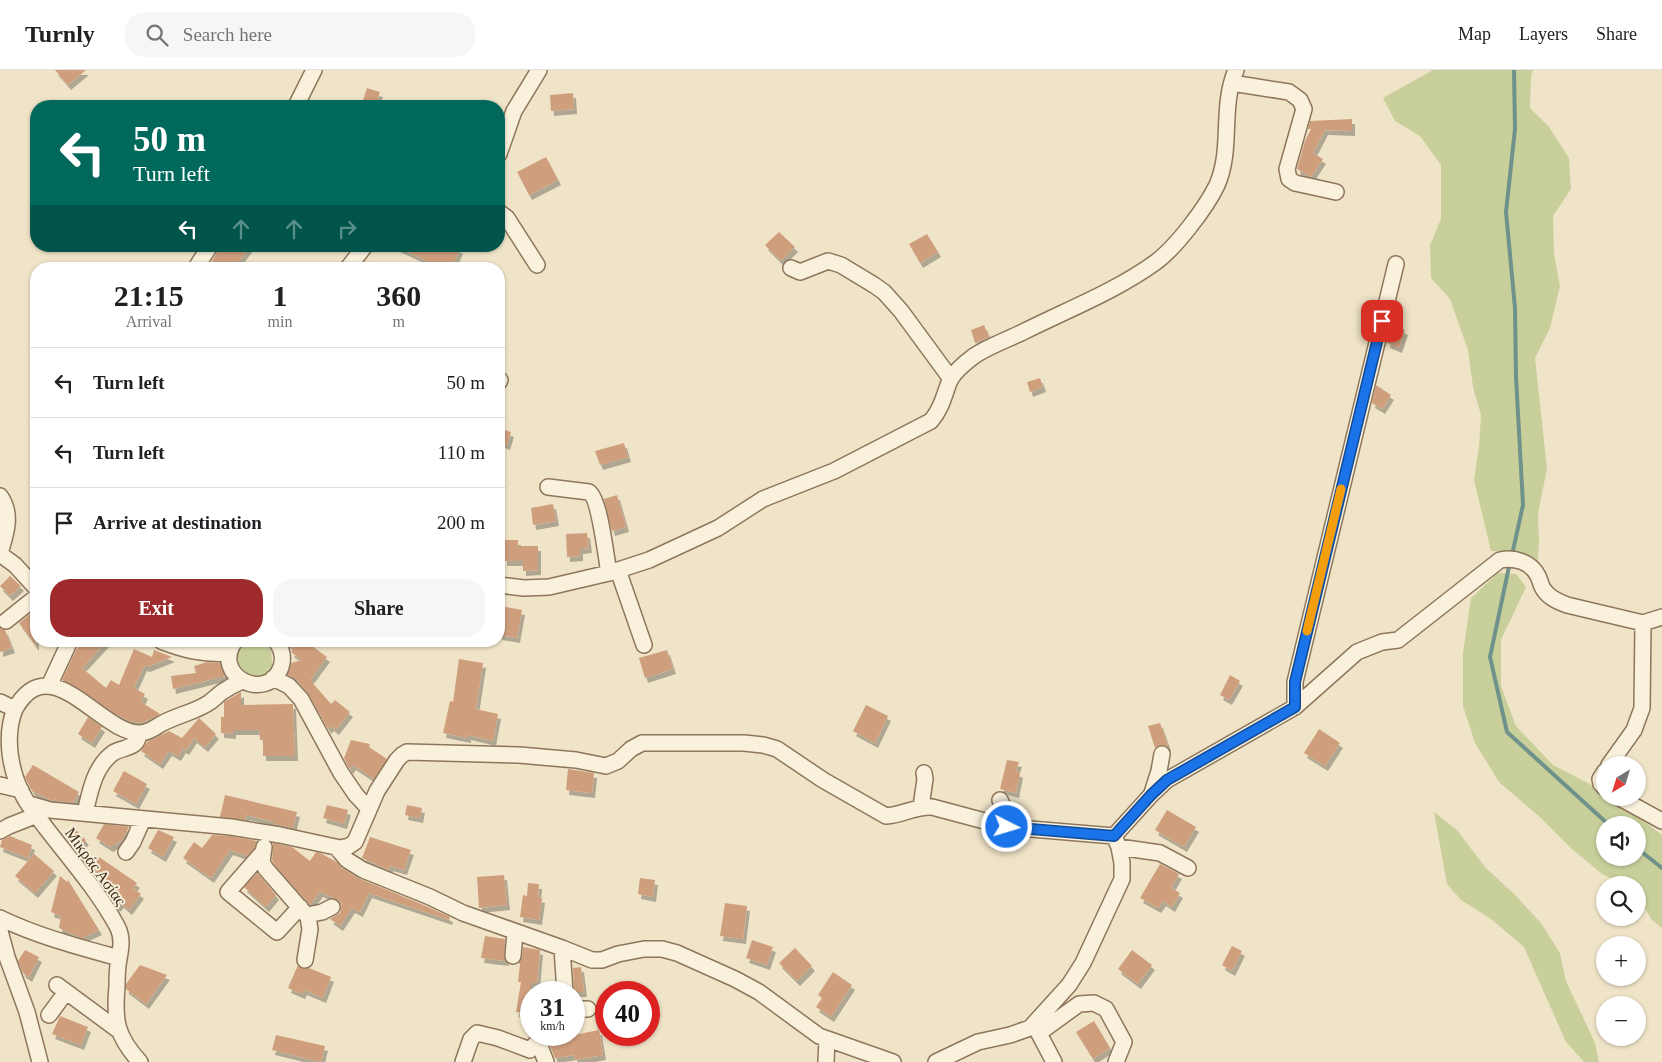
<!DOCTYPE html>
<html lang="en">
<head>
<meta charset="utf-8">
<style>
  :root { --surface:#fff; --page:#f6f6f6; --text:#202124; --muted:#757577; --line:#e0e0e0; --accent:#9e2a2b }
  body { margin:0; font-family:"Times New Roman",serif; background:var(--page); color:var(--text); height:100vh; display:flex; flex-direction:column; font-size:19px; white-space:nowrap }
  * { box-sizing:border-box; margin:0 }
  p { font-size:16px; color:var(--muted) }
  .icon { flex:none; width:28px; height:28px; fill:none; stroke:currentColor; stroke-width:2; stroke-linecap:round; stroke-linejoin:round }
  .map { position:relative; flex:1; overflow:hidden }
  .side { position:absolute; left:30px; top:192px; width:475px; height:385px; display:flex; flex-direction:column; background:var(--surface); border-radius:20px; box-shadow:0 1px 4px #0004 }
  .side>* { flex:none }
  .hud { position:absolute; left:30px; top:30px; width:475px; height:152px; border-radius:20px; box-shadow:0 1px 4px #0004; background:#00695c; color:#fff; overflow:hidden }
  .needle { width:32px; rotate:218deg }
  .tools { position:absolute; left:1596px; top:686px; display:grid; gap:10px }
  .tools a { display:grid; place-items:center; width:50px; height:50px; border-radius:50%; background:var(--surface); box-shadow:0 1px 4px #0004; font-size:25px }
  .speed { position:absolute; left:520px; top:911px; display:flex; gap:10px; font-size:25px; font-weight:700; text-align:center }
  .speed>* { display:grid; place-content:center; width:65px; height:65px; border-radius:50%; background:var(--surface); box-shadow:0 1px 4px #0004; line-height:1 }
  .speed small { font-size:12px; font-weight:400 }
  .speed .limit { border:8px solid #d22; background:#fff; color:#111 }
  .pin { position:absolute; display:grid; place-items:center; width:42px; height:42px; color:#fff; margin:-21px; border-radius:10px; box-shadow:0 2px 8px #0006 }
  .me { position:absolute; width:55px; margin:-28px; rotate:95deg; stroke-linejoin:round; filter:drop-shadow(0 0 4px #0008) }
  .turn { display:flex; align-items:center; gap:18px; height:105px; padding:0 20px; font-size:22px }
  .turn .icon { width:65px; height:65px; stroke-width:2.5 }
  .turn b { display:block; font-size:35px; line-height:42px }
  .lanes { display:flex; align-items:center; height:48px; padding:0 20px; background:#0003; justify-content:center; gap:25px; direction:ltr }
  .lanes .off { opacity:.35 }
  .eta { display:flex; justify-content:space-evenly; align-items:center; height:85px; text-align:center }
  .eta b { font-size:30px; font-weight:700; line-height:35px }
  .primary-button { display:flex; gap:10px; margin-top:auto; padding:10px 20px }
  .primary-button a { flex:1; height:58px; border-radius:20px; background:var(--accent); color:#fff; font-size:20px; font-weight:700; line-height:58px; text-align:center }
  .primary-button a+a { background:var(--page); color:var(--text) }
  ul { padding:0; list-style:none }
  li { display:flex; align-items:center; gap:15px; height:70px; padding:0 20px; border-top:1px solid var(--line) }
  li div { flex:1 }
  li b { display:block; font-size:19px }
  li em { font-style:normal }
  header { display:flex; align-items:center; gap:30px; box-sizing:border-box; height:70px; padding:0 25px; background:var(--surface); border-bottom:1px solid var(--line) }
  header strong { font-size:24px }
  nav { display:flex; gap:28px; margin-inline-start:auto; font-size:18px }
  .search { width:350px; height:45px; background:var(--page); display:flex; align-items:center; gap:12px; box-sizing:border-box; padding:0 18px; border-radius:20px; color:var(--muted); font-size:19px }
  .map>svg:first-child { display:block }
  .green { fill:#c9cf9b; fill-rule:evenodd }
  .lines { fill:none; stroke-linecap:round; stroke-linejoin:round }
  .stream { stroke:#6f938a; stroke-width:4 }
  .building { fill:#cf9f7d; filter:url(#shadow) }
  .minor-casing { stroke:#8d765c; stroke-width:18 }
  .minor { stroke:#faf1dc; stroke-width:15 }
  .route-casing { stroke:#114b97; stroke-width:12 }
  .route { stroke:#1a73e8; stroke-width:9 }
  .slow { stroke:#f59e0b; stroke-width:9 }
  .labels { text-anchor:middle; stroke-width:4; stroke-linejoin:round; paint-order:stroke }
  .street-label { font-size:16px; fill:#3d2e20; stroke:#f7eed8 }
</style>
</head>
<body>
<header>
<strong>Turnly</strong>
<div class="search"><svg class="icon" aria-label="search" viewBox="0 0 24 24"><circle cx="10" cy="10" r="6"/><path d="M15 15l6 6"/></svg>Search here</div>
<nav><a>Map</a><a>Layers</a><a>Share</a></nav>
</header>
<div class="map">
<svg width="1662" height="992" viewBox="0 0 1662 992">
  <defs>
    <filter id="shadow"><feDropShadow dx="3" dy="5" stdDeviation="0" flood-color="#0004"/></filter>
  </defs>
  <rect width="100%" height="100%" fill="#f0e4c8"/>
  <path class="green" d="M1433,0H1533L1531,7L1530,38L1549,57L1569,88L1571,119L1553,146L1554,184L1560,216L1550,258L1535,288L1547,399L1538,443L1539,474L1537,498C1522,485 1510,480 1491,481L1474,410L1479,376L1481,345L1473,317L1468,280L1450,229L1431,208L1430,175L1441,149V95L1420,66L1395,51L1383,28Z
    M1498,503L1516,504L1526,517L1501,570V616L1516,656L1553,695L1605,722V728H1614L1662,765V858L1652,850L1638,827V815H1625L1602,804L1572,779L1541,748L1499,712L1475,673L1463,636V583L1471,528ZM1605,755H1638V788H1605Z
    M238,571H266L271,580L273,602L251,610C236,597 228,591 238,571Z
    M1434,742L1457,760L1485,797L1515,825L1541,853L1560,883L1566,911L1595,973L1599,992H1584L1566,972L1524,877L1491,849L1461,830L1447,814Z"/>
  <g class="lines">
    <path class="stream" d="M1512,485L1523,435L1516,307L1515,238L1506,142L1515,59L1514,0
      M1510,492L1490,587L1507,662L1609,755
      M1638,779L1662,798"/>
  </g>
  <path class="building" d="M55,0H86L68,15Z
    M367,18L380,22L375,36H361Z
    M573,23L574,39L551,41L550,25Z
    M1352,49V61L1325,60L1313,83L1323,89L1311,107L1297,99L1305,71L1311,59H1308L1310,51Z
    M546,87L558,110L529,125L517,102Z
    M779,162L795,177L781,191L765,175Z
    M927,164L938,182L920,193L909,174Z
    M221,176H250L233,199H222L212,191Z
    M395,176H454L460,179L451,199H424L427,191Z
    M1391,254L1405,260L1399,278L1387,273Z
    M984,255L989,267L975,273L971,260Z
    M1040,308L1043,317L1030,322L1027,312Z
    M1376,315L1391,325L1382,339L1372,333Z
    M499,358L511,362L507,375L499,372Z
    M624,373L628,387L600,395L595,381Z
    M617,425L626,457L612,461L604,429Z
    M553,434L556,451L533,455L531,438Z
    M587,463L589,478L580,479V486L567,487L566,464Z
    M504,470H518V476H538V500L523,501V491H504Z
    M10,506L21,516L10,526L0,516Z
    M501,536L522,540L517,568L499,565Z
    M36,539V576L19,553Z
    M0,558L5,560L12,578L0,582Z
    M84,571H107L82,598L106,618L111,610L119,615L134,579L152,587L154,580L172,587L147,597L144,596L134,618L145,624L141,632L160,644L142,653L129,651L114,643L81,620L62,610L76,580Z
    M287,571H305L327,587L310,610L331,634L335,630L350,642L336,660L331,656L328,659L308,623L296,609L287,605L291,593L301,590L291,582L293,580L290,578Z
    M667,580L673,599L645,608L639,588Z
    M459,589L483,593L476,639L498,644L493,671L468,665V668L443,663L450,631L453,632Z
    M207,592L220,593L225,606L173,619L171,606L196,603L194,596Z
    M1230,605L1240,611L1229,630L1220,625Z
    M241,622V635L293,634L295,686H263V670H260L259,660H233V664L221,663V647H224V632Z
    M866,635L888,646L875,673L853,661Z
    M88,647L102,657L92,673L78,664Z
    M199,648L216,664L205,677L194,668L186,680L183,678L178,686L169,681L160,694L141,681L147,672L169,661L182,668Z
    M1160,653L1168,676L1159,675L1155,678L1148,656Z
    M1319,659L1340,673L1325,696L1304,683Z
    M351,670L370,674L369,677L387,689L374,709L353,695L350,699L349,698L344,688Z
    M1007,690L1019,692L1016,701L1020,703L1016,723L1000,719Z
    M33,695L79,722L73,733L58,731L55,729L52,731L32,721L25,707Z
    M568,699L594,703L592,723L566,720Z
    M124,701L147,714L136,734L113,721Z
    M225,725L297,742L293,758L274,754V752L246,745L245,750L220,747Z
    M327,735L348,740L344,754L323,748Z
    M407,735L422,738L420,748L405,745Z
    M1167,740L1196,757L1184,777L1155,760Z
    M104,754L129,757L122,770L110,777L96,768Z
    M76,760L86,770L79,777L93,795L99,787L137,813L133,818L141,824L129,840L121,833L117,837L106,821L109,817L98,810L67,769Z
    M158,760L174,767L163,787L148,778Z
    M212,765L230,766L257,771L254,778L247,786L230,780L211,808L183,788L194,772L202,778Z
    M10,766L32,775L28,788L0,777L2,770Z
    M370,767L411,780L404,800L390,796L389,800L362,788Z
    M273,773L292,777L310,791L316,782L320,783L337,792L342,798L358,808L426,836L450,847L449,850L369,823L360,842L352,838L340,856L330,849L340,843L342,833L337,829L320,822L310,835L274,794L272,790Z
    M34,784L54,801L35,823L15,806Z
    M1160,794L1179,804L1171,818L1180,823L1172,837L1163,831L1158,838L1140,828Z
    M257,803L276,825L266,837L244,817Z
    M504,805L507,835L479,838L477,807Z
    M60,806L67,812L68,810L99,860L82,868L59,858L61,846L51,842Z
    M640,808L655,810L653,827L638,824Z
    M528,813L539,814L538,827L542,828L539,850L520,847L523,825L527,826Z
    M725,833L747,836L743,869L720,866Z
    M485,866L505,869L504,886L506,891L481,888Z
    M752,870L773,877L767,895L746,888Z
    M1232,876L1242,881L1232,901L1222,895Z
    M523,877L540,880L537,913H531V944L516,942L521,912H518L520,894L518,893L522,887Z
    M795,878L812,896L797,911L779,893Z
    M25,880L39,887L29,907L23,903L18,891Z
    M1132,880L1152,895L1138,914L1118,899Z
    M140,895L167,905L146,934L126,919V914Z
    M298,895L303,899L309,898L331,907L323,928L304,920L302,924L288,918Z
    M581,897L584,922H574L573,898Z
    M833,902L852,915L831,947L816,937L822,928L818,925Z
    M60,946L88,957L81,975L52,964Z
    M1094,951L1110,978L1093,989L1076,962Z
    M599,960L603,985L575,990L574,985L555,988L549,973V965H574Z
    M276,965L325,976L321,992L272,980Z"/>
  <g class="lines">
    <g class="minor-casing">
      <path id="minor" d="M1232,14H1238L1289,22L1300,30L1304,39L1287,99L1289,109L1295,113L1336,122
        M296,36L314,0
        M499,84L514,41L539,0
        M499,142L507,148L537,195
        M791,198L800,202L828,191L841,195L874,215L884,222L901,241L951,309
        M195,199L210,176
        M347,199L365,176
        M499,312L500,310
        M548,417L589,422C600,429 606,488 609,503
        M0,426C13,444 6,464 0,483
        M0,484L15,495L36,518
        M618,500L644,575
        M499,515L524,518L549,517L609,503L649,490L718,458L763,429L834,401L931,351C942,338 944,325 950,310C955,301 966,292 974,286C989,276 1009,269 1025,261C1069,239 1116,221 1156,192C1176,177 1206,138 1217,115C1233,79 1220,37 1236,0
        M6,551L36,527
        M161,571C184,580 204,585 229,583
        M235,571C210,606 268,634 281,597C284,588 282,579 276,571
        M273,608L289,616L301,629L341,703L356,725L369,739
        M49,616L68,575V571
        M0,632L15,639C4,666 10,702 24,727C30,738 39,748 46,758C70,789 98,821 117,856C123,867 121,878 119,889C117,898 117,907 117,916C114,950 116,966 140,992
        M1295,637V612L1396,194
        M15,639C51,575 101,665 141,663C150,662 154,658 161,654C177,645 196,642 210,632C214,629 218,625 222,622C228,618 235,614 242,611
        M1609,695L1634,660L1642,638L1643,553
        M1605,701L1600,709L1601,714L1605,718
        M0,715L21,720
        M1152,723L1159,701L1162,684
        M1620,728L1662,751
        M1000,730L1006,743L1007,757
        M29,734L50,740L231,757L280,765L340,778L349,776L355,772L377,721L397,690L402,685L407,682L519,685L576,690L606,696L618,691L631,679L642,673H744L763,675L777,679L823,710L886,746C902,745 916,736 932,737L1007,757L1114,766L1151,725L1167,710L1295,637L1357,582L1382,572L1398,570L1500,490C1515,487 1531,492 1538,506C1540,510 1541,516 1544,520C1549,528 1559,532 1567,535L1643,553L1662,547
        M921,737L925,709L924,703
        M85,743C90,722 94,697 113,683C122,677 140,679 138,663
        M0,761L9,756L37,745
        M264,777L262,792L266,799L308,847L310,859L305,890
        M1119,777L1160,783L1188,798
        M337,778L347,790L363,800L430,827L463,843L562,878L592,890H602L618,884L644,879H662L677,883L735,909L759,922L819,966L893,992
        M126,782L133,772L143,749
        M263,782L228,822L277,862L300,837
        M307,845L322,842L332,837
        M0,848C37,866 79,877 119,888
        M0,861L7,887L27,942L40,992
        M562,878L565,922
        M513,886L515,862
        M57,915L118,960
        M574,939H588
        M49,945L66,922
        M1035,956L1054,992
        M1039,963L1079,934L1094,933L1106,939L1124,972L1116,992
        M538,971L546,992
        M463,992L471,969L477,963L498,968L530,980L538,971L540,965
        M826,992L827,969
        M936,992L978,972L1010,965L1030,958L1069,915L1083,893L1122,809V793L1119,777L1114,766"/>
    </g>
    <use href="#minor" class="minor"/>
  </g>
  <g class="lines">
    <g class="route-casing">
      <path id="route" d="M1007,757L1114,766L1151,725L1167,710L1295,637V612L1382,251"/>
    </g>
    <use href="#route" class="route"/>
    <path class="slow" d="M1307,561L1341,419"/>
  </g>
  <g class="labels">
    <g class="street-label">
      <text transform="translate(96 796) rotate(54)" y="6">Μικράς Ασίας</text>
    </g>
  </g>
</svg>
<div class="tools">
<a><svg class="needle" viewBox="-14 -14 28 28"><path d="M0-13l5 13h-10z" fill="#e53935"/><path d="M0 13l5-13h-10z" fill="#757577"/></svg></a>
<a><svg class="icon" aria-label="sound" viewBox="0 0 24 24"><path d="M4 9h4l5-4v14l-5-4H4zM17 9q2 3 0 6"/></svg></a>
<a><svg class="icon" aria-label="search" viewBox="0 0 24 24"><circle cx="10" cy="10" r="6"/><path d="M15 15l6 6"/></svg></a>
<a>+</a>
<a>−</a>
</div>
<div class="speed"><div>31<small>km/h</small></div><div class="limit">40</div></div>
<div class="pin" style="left:1382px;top:251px;background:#d93025"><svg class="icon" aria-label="arrive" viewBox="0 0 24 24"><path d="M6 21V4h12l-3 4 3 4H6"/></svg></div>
<svg class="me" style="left:1007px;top:757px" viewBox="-20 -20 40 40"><circle r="17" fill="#1a73e8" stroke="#fff" stroke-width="3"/><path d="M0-11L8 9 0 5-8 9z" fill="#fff"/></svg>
<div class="hud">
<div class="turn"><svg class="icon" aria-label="left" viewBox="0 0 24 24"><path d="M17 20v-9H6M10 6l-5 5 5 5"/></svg><div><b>50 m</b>Turn left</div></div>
<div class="lanes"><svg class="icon" aria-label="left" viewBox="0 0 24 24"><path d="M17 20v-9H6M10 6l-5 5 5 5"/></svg><svg class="icon off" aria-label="ahead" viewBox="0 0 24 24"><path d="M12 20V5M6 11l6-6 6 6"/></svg><svg class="icon off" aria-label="ahead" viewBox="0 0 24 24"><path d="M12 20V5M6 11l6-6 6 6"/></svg><svg class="icon off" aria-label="right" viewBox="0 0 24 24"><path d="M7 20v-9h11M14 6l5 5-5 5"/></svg></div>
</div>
<section class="side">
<div class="eta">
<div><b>21:15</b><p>Arrival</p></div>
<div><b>1</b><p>min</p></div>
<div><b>360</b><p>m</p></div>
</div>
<ul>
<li><svg class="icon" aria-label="left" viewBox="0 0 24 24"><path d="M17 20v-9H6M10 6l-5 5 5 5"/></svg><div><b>Turn left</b></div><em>50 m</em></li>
<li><svg class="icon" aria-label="left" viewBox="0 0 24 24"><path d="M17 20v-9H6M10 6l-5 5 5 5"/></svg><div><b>Turn left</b></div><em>110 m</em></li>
<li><svg class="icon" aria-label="arrive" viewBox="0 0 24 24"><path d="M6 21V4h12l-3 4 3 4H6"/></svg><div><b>Arrive at destination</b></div><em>200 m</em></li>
</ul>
<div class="primary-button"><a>Exit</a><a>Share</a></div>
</section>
</div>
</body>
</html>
